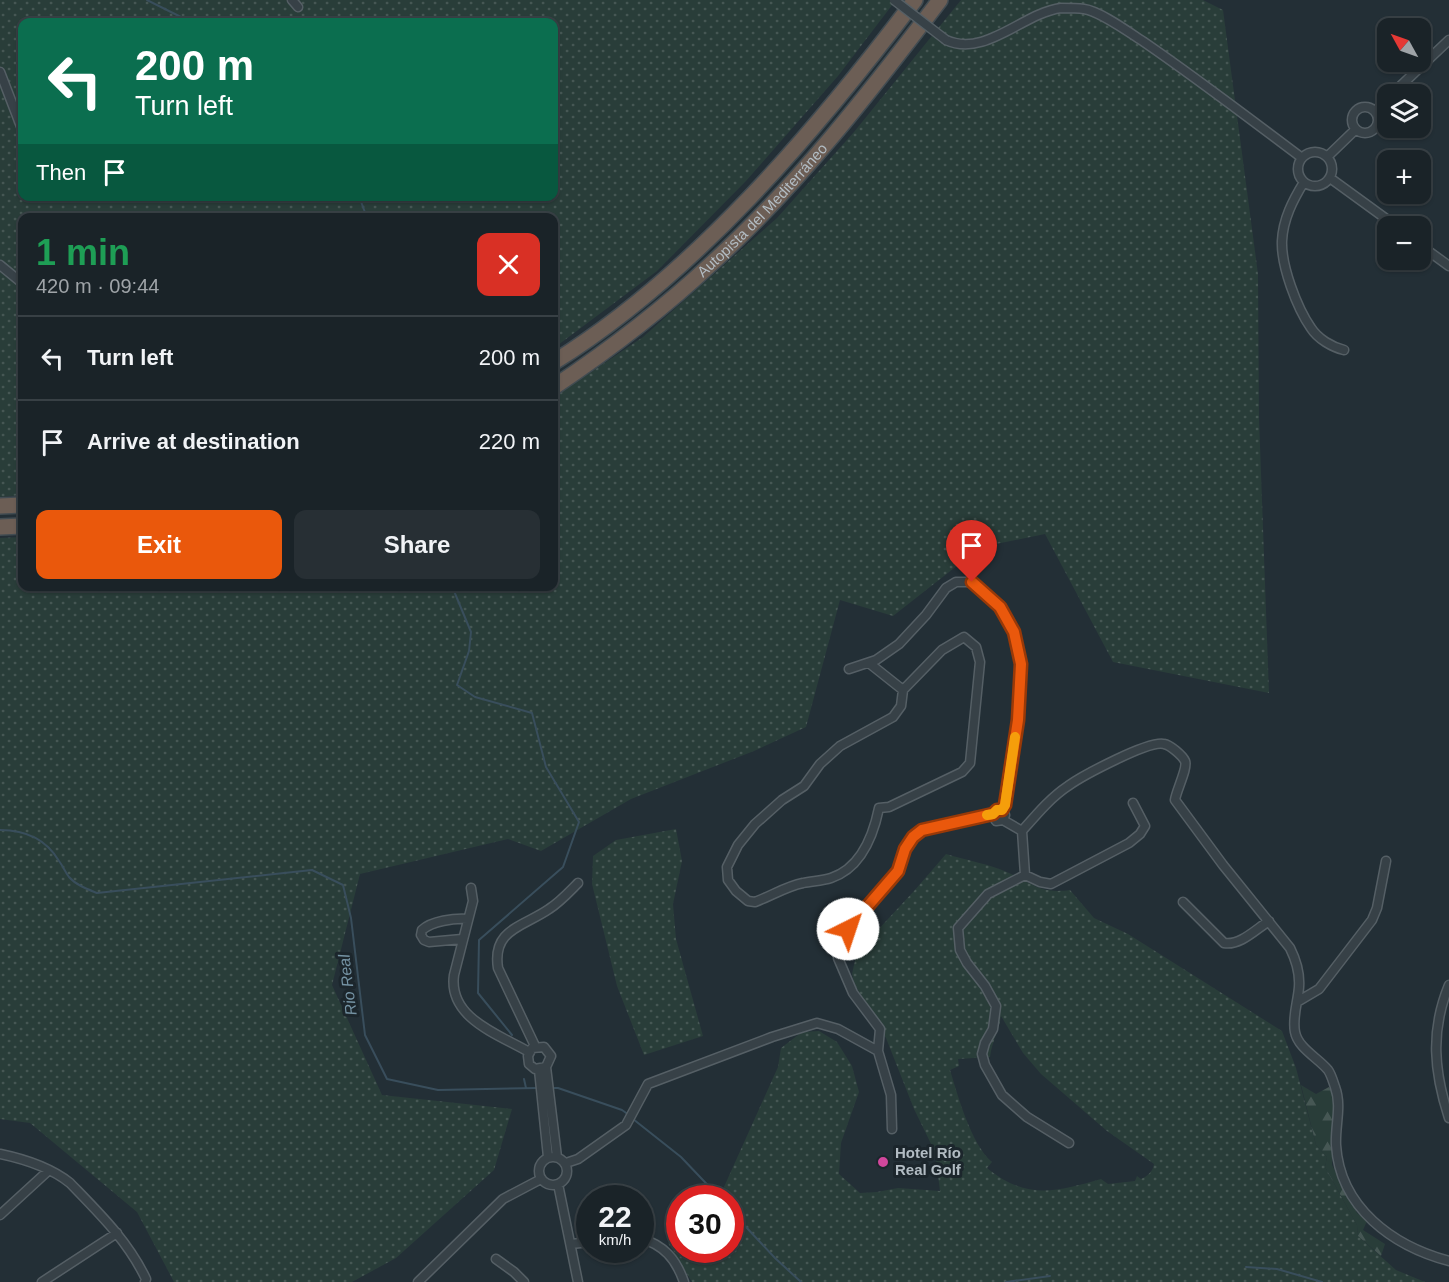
<!DOCTYPE html>
<html lang="en">
<head>
<meta charset="utf-8">
<style>
  :root { --surface:#1a2328; --page:#272f34; --text:#f1f3f6; --muted:#9fa4a8; --line:#384045; --accent:#ea580c }
  body { margin:0; font-family:Helvetica,sans-serif; background:var(--page); color:var(--text); height:100vh; display:flex; flex-direction:column; font-size:22px; white-space:nowrap }
  * { box-sizing:border-box; margin:0 }
  p { font-size:20px; color:var(--muted) }
  .icon { flex:none; width:33px; height:33px; fill:none; stroke:currentColor; stroke-width:2; stroke-linecap:round; stroke-linejoin:round }
  .map { position:relative; flex:1; overflow:hidden }
  .panel { position:absolute; left:18px; top:213px; width:540px; height:378px; display:flex; flex-direction:column; background:var(--surface); border-radius:12px; box-shadow:0 2px 4px #0004,0 0 0 2px var(--line) }
  .panel>* { flex:none }
  .hud { position:absolute; left:18px; top:18px; width:540px; height:183px; border-radius:12px; box-shadow:0 2px 4px #0004,0 0 0 2px var(--line); background:#0b6e4f; color:#fff; overflow:hidden }
  .needle { width:39px; rotate:310deg }
  .controls { position:absolute; left:1377px; top:18px; display:grid; gap:12px }
  .controls a { display:grid; place-items:center; width:54px; height:54px; border-radius:12px; background:var(--surface); box-shadow:0 2px 4px #0004,0 0 0 2px var(--line); font-size:30px }
  .speed { position:absolute; left:576px; top:1185px; display:flex; gap:12px; font-size:30px; font-weight:700; text-align:center }
  .speed>* { display:grid; place-content:center; width:78px; height:78px; border-radius:50%; background:var(--surface); box-shadow:0 2px 4px #0004,0 0 0 2px var(--line); line-height:1 }
  .speed small { font-size:15px; font-weight:400 }
  .speed .limit { border:9px solid #d22; background:#fff; color:#111 }
  .pin { position:absolute; display:grid; place-items:center; width:51px; height:51px; color:#fff; margin:-62px -26px; border-radius:50% 50% 50% 0; rotate:-45deg; box-shadow:0 0 6px #0007 }
  .pin .icon { rotate:45deg }
  .me { position:absolute; width:66px; margin:-33px; rotate:41deg; stroke-linejoin:round; filter:drop-shadow(0 0 4px #0008) }
  .turn { display:flex; align-items:center; gap:21px; height:126px; padding:0 18px; font-size:27px }
  .turn .icon { width:78px; height:78px; stroke-width:2.5 }
  .turn b { display:block; font-size:42px; line-height:51px }
  .then { display:flex; align-items:center; height:57px; padding:0 18px; background:#0003; gap:12px; font-size:22px }
  .round { display:grid; place-items:center; flex:none; width:63px; height:63px; border-radius:12px; background:var(--page) }
  .overview { display:flex; align-items:center; justify-content:space-between; height:102px; padding:0 18px }
  h1 { font-size:36px; font-weight:800; line-height:45px; color:#1e9e55 }
  .cta { display:flex; gap:12px; margin-top:auto; padding:12px 18px }
  .cta a { flex:1; height:69px; border-radius:12px; background:var(--accent); color:#fff; font-size:24px; font-weight:800; line-height:69px; text-align:center }
  .cta a+a { background:var(--page); color:var(--text) }
  ul { padding:0; list-style:none }
  li { display:flex; align-items:center; gap:18px; height:84px; padding:0 18px; border-top:2px solid var(--line) }
  li div { flex:1 }
  li b { display:block; font-size:22px }
  li em { font-style:normal }
  .map>svg:first-child { display:block }
  .grass { fill:url(#grass-dots); fill-rule:evenodd }
  .forest { fill:url(#forest-firs) }
  .lines { fill:none; stroke-linecap:round; stroke-linejoin:round }
  .stream { stroke:#394e5c; stroke-width:2 }
  .minor-casing { stroke:#555f65; stroke-width:11 }
  .motorway-casing { stroke:#424c52; stroke-width:18 }
  .minor { stroke:#374147; stroke-width:8 }
  .motorway { stroke:#6c5e55; stroke-width:15 }
  .minor-bridge-casing { stroke:#555f65; stroke-width:11; stroke-linecap:butt }
  .minor-bridge { stroke:#374147; stroke-width:8 }
  .route-casing { stroke:#983908; stroke-width:15 }
  .route { stroke:#ea580c; stroke-width:10 }
  .slow { stroke:#f59e0b; stroke-width:10 }
  .hotel-dot { fill:#d1479c; stroke:#1c262c; stroke-width:2 }
  .labels { text-anchor:middle; stroke-width:6; stroke-linejoin:round; paint-order:stroke }
  .street-label { font-size:15px; fill:#b2bcc3; stroke:#1c262c }
  .poi-label { font-size:15px; font-weight:bold; fill:#b2bcc3; stroke:#1c262c; text-anchor:start }
  .water-label { font-size:16px; font-style:italic; fill:#7593a4; stroke:#1c262c }
</style>
</head>
<body>
<div class="map">
<svg width="1449" height="1282" viewBox="0 0 1449 1282">
  <defs>
    <pattern id="grass-dots" width="8" height="8" patternUnits="userSpaceOnUse" patternTransform="scale(1.5)"><rect width="8" height="8" fill="#293d39"/><path d="M2 2h.1M6 6h.1" fill="none" stroke="#465754" stroke-width="1.8" stroke-linecap="round"/></pattern>
    <pattern id="forest-firs" width="22" height="20" patternUnits="userSpaceOnUse" patternTransform="scale(1.5)"><rect width="22" height="20" fill="#293d39"/><path d="M5 1l3.5 6h-7zM16 11l3.5 6h-7z" fill="#465754"/></pattern>
  </defs>
  <rect width="100%" height="100%" fill="#232f36"/>
  <path class="grass" d="M0,0H896L838,76L746,181L657,271L554,348V218H22V495L0,497ZM22,22H554V196H22Z
    M961,0H1203L1223,10L1258,274L1259,418L1269,693L1113,662L1045,534L981,547L893,616L840,600L806,727L754,751L631,799L541,851L508,839L360,874L332,985L382,1095L512,1109L494,1170L396,1258L352,1282H174L137,1212L30,1123L0,1119V538L22,537V586H554V397L643,337L777,218L854,132Z
    M676,829L682,861L673,904L676,939L703,1036L644,1055L617,986L592,884L593,856L616,840Z
    M946,854C966,860 989,864 1009,873C1034,884 1039,894 1070,890L1094,918L1128,934L1282,1031L1296,1068L1316,1145L1327,1157L1325,1167L1357,1225L1358,1236L1396,1270L1425,1282H692L668,1243L679,1234L680,1250H730V1198H719L778,1067L781,1048L802,1032L819,1031L837,1042L852,1066L859,1092L841,1143L839,1174L860,1193L877,1192L898,1188L940,1191L935,1152L914,1109L886,1038L874,1022L854,982L852,974L856,956L861,948L914,891ZM1001,1016L1023,1053L1041,1074L1107,1131L1154,1164C1153,1171 1148,1176 1141,1179L1137,1176L1135,1181L1108,1184L1101,1179C1056,1192 1026,1200 987,1168L992,1162C971,1144 958,1096 950,1070L959,1066L958,1059L990,1057C992,1041 999,1031 1001,1016Z"/>
  <path class="forest" d="M1301,1085L1316,1094L1329,1087L1335,1097L1332,1165L1357,1213L1367,1221L1363,1230L1385,1244L1381,1256L1358,1236L1357,1225L1325,1167L1327,1157L1316,1145Z"/>
  <g class="lines">
    <path class="stream" d="M147,0L191,22
      M359,196L367,218
      M454,586V591L471,632L469,651L457,685L475,697L532,713L546,767L579,822L563,867L479,940L478,993L512,1035
      M0,830C25,830 46,839 59,861C63,866 65,872 69,877C76,885 87,889 97,893L312,870L343,885L351,918L365,1035L387,1079L438,1090L538,1088
      M524,1079L526,1088
      M550,1088H558L622,1110L629,1115
      M633,1119L681,1157L720,1198
      M730,1210L775,1258L801,1282
      M1246,1267L1277,1269L1322,1282
      M1006,1282L1050,1276"/>
    <g class="minor-casing">
      <path id="minor" d="M292,0L298,7
        M946,40C985,58 1023,13 1061,8C1068,8 1077,8 1084,9C1100,11 1130,33 1144,42C1198,79 1250,119 1302,158
        M0,72L22,129
        M1392,94L1449,40
        M1352 120a13 13 0 1 1 26 0a13 13 0 1 1-26 0Z
        M1375,111L1388,99
        M1298 169a17 17 0 1 1 34 0a17 17 0 1 1-34 0Z
        M1327,157L1356,129
        M1330,178L1396,226
        M1304,182C1293,200 1283,219 1282,241C1281,266 1297,308 1311,328C1318,339 1332,347 1344,350
        M1420,245L1449,266
        M0,265L22,283
        M964,637L976,647L980,662L970,763L962,772L889,807L879,808C873,837 861,868 831,878C822,881 812,881 803,883C787,886 771,896 755,902L748,901L736,891L728,880L727,867L738,845L755,824L782,800L804,786L820,764L840,746L893,717L901,706L903,690L942,650Z
        M869,663L903,690
        M849,669L876,660L899,644L926,615L946,588L956,582H972C980,590 991,598 999,606C1038,648 1014,748 1007,799L1002,810
        M1003,820L1005,815L1002,810L994,812L993,816L996,821L1003,820L1022,831
        M1025,875L1022,831C1036,815 1050,798 1068,786C1082,776 1149,740 1164,744C1170,745 1182,755 1185,761C1188,768 1176,791 1175,800L1223,865L1290,948C1296,960 1300,973 1299,987C1298,1002 1292,1017 1295,1032C1298,1048 1318,1058 1328,1070C1331,1074 1333,1081 1335,1087C1342,1106 1335,1125 1336,1145C1340,1208 1393,1246 1449,1261
        M471,888L473,901L454,975C448,1018 498,1034 529,1052
        M1183,902L1224,943C1240,946 1256,929 1269,921
        M462,939L429,942L424,940L421,935L422,930C432,921 454,918 468,919
        M1449,985C1430,1031 1434,1072 1449,1118
        M1297,1002L1319,989L1372,920L1377,908L1386,861
        M535,1046L498,968C492,929 523,927 549,909C560,902 569,892 578,883
        M546,1067L535,1069L529,1064L528,1056L532,1048L544,1047L551,1056L546,1067L557,1157
        M539,1070L548,1157
        M892,1129L891,1095L878,1051L880,1029L853,993L838,958L841,939L855,919L875,899L898,871L905,849L913,837L922,830L993,814
        M1069,1143L1027,1117L1002,1095L985,1065L982,1054L985,1043L993,1029L996,1006L985,986L967,963L960,950L958,928L988,894L1025,875L1040,882L1051,884L1129,843L1140,834L1145,826L1133,803
        M0,1154C24,1159 51,1168 70,1183C99,1213 128,1241 146,1279L145,1282
        M539 1171a14 14 0 1 1 28 0a14 14 0 1 1-28 0Z
        M566,1163L578,1159L626,1125L648,1084L772,1037L817,1023L838,1029L878,1051
        M558,1184L578,1282
        M0,1215L48,1171
        M640,1238C664,1245 676,1259 684,1282
        M571,1244L590,1242
        M496,1259L514,1272L524,1282
        M42,1282L117,1233
        M418,1282L503,1199L541,1179"/>
    </g>
    <g class="motorway-casing">
      <g id="motorway">
        <path d="M554,362C694,275 816,131 915,0"/>
        <path id="s1" d="M554,387C609,350 662,310 711,264C797,186 870,92 940,0"/>
        <path d="M0,506L22,505"/>
        <path d="M0,527L22,526"/>
      </g>
    </g>
    <use href="#minor" class="minor"/>
    <use href="#motorway" class="motorway"/>
    <g class="minor-bridge-casing">
      <path id="minor-bridge" d="M894,0L946,40"/>
    </g>
    <use href="#minor-bridge" class="minor-bridge"/>
  </g>
  <g class="lines">
    <g class="route-casing">
      <path id="route" d="M848,929L898,871L905,849L913,837L922,830L993,814L997,810H1002L1005,805L1018,720L1021,664L1014,632L1000,607L972,582"/>
    </g>
    <use href="#route" class="route"/>
    <path class="slow" d="M987,815L993,814L997,810H1002L1005,805L1015,737"/>
  </g>
  <circle class="hotel-dot" cx="883" cy="1162" r="6"/>
  <g class="labels">
    <g class="street-label">
      <text dy="5" stroke="none"><textPath href="#s1" startOffset="274">Autopista del Mediterráneo</textPath></text>
    </g>
    <g class="poi-label">
      <text x="895" y="1158">Hotel Río<tspan x="895" dy="17">Real Golf</tspan></text>
    </g>
    <g class="water-label">
      <text transform="translate(347 985) rotate(-97)" y="6">Rio Real</text>
    </g>
  </g>
</svg>
<div class="controls">
<a><svg class="needle" viewBox="-14 -14 28 28"><path d="M0-13l5 13h-10z" fill="#e53935"/><path d="M0 13l5-13h-10z" fill="#9fa4a8"/></svg></a>
<a><svg class="icon" aria-label="layers" viewBox="0 0 24 24"><path d="M12 4l9 5-9 5-9-5zM3 14l9 5 9-5"/></svg></a>
<a>+</a>
<a>−</a>
</div>
<div class="speed"><div>22<small>km/h</small></div><div class="limit">30</div></div>
<div class="pin" style="left:972px;top:582px;background:#d93025"><svg class="icon" aria-label="arrive" viewBox="0 0 24 24"><path d="M6 21V4h12l-3 4 3 4H6"/></svg></div>
<svg class="me" style="left:848px;top:929px" viewBox="-20 -20 40 40"><circle r="19" fill="#fff"/><path d="M0-13L10 11 0 6-10 11z" fill="#ea580c"/></svg>
<div class="hud">
<div class="turn"><svg class="icon" aria-label="left" viewBox="0 0 24 24"><path d="M17 20v-9H6M10 6l-5 5 5 5"/></svg><div><b>200 m</b>Turn left</div></div>
<div class="then">Then<svg class="icon" aria-label="arrive" viewBox="0 0 24 24"><path d="M6 21V4h12l-3 4 3 4H6"/></svg></div>
</div>
<section class="panel">
<div class="overview"><div><h1>1 min</h1><p>420 m · 09:44</p></div><a class="round" style="background:#d93025;color:#fff"><svg class="icon" aria-label="close" viewBox="0 0 24 24"><path d="M6 6l12 12M18 6L6 18"/></svg></a></div>
<ul>
<li><svg class="icon" aria-label="left" viewBox="0 0 24 24"><path d="M17 20v-9H6M10 6l-5 5 5 5"/></svg><div><b>Turn left</b></div><em>200 m</em></li>
<li><svg class="icon" aria-label="arrive" viewBox="0 0 24 24"><path d="M6 21V4h12l-3 4 3 4H6"/></svg><div><b>Arrive at destination</b></div><em>220 m</em></li>
</ul>
<div class="cta"><a>Exit</a><a>Share</a></div>
</section>
</div>
</body>
</html>
